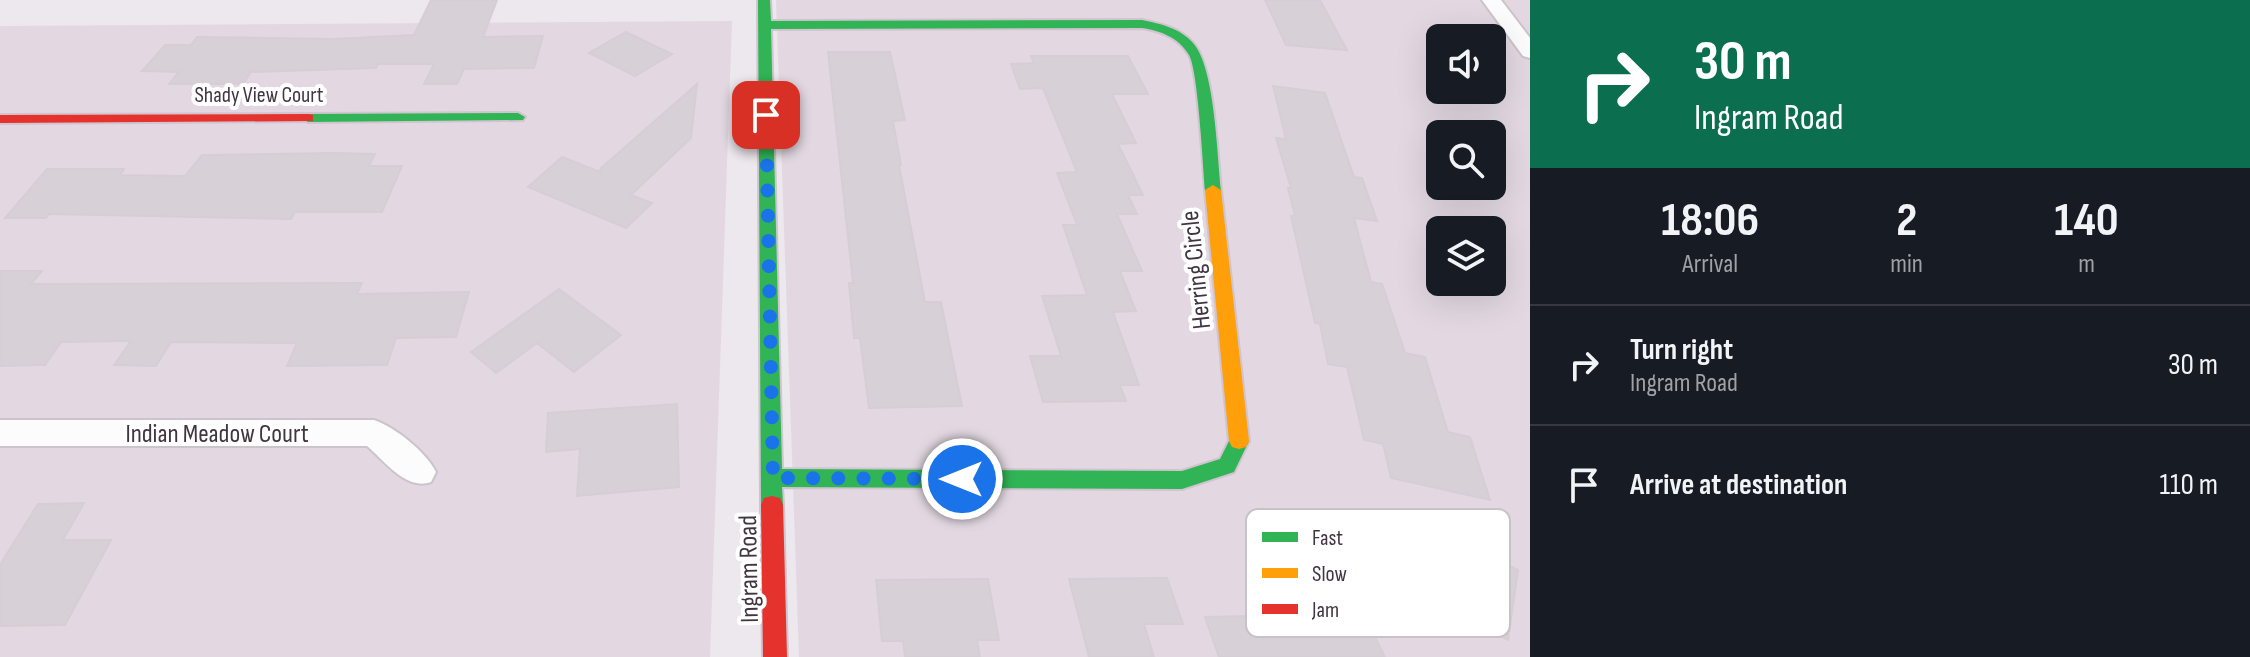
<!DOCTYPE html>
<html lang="en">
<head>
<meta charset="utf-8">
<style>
  :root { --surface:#171b24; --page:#20242c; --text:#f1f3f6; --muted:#9ea1a6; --line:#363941 }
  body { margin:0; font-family:"Sofia Sans Condensed",sans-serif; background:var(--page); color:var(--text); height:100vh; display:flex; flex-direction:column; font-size:30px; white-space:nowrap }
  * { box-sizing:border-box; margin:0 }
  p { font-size:26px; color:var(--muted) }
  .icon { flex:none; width:44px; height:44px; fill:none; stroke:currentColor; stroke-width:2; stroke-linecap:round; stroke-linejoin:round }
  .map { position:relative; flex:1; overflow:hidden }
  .drawer { display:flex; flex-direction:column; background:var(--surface); width:720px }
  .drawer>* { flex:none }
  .guide { background:#0b6e4f; color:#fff; overflow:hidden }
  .controls { position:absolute; left:1426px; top:24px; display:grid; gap:16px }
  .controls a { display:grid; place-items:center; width:80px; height:80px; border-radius:12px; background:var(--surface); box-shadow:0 8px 32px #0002; font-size:40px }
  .pin { position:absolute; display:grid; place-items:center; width:68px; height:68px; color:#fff; margin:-34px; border-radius:16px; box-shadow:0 4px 12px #0006 }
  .me { position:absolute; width:88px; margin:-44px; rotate:270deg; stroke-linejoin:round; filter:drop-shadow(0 0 6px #0008) }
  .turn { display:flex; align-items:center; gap:28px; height:168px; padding:0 32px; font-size:36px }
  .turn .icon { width:104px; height:104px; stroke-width:2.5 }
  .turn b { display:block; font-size:56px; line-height:68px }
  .eta { display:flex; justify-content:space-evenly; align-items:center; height:136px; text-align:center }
  .eta b { font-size:48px; font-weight:700; line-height:56px }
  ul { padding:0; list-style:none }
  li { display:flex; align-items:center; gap:24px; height:120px; padding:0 32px; border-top:2px solid var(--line) }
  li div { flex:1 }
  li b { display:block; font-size:30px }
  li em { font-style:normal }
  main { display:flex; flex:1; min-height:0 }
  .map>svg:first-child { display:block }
  .residential { fill:#e3d8e2; fill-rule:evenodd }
  .building { fill:#d7d0d7; stroke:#d5ced5; stroke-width:2 }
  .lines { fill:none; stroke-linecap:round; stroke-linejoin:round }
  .street-casing { stroke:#cbc5cb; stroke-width:4 }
  .fast-casing { stroke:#d0c4cf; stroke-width:4 }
  .slow-casing { stroke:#d0c4cf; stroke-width:4 }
  .jam-casing { stroke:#d0c4cf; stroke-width:4 }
  .street { fill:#fcfcfc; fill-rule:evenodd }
  .fast { fill:#30b455; fill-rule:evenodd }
  .slow { fill:#ff9f0a; fill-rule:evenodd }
  .jam { fill:#e5322d; fill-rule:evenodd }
  .route { stroke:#1a73e8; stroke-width:14; stroke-dasharray:0 25.2 }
  .labels { text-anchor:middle; stroke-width:8; stroke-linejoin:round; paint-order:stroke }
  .far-street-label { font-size:22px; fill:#423542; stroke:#fff }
  .street-label { font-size:26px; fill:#423542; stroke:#fff }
  .key { fill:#fff; stroke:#c6c2c6; stroke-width:2 }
  .key-label { font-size:22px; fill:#423542 }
</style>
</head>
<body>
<main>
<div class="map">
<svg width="1530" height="657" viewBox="0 0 1530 657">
  <rect width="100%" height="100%" fill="#ede8ed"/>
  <path class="residential" d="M776,0H1530V657H799ZM1440,38H1492V90H1440ZM1440,134H1492V186H1440ZM1440,230H1492V282H1440Z
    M732,21L710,657H0V26Z"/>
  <path class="building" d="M431,0H497L483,37L543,36L534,68L464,69L457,84H424L434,64H378L376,68L251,72L243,84H169L179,72L142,71L165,45H191L197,37L334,39L414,35Z
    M1265,0H1320L1347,50L1286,45Z
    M626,32L672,54L635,76L589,53Z
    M828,52H890L905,120L893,121L901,165H899L925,302H941L962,406L869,408L860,338H854L849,283H853Z
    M1031,56H1128L1148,94H1112L1136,143L1118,144L1143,195H1128L1137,214H1117L1142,271H1120L1136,311L1113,312L1139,385H1120L1126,401L1043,402L1030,356H1061L1042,296L1087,295L1063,225H1077L1057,173L1077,172L1043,88L1020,89L1011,64L1034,63Z
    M697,84L691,138L631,195L652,203L626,228L528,187L562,157L600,172L601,168Z
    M1273,86L1325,93L1354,177L1362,178L1377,221L1354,218L1371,282L1382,284L1405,353L1425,357L1448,432L1470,437L1490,500L1391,478L1383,444L1364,440L1347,367L1328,364L1320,324L1315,323L1291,216H1295L1288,188H1291L1276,138L1286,139Z
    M333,153L375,154L369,166H402L382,212H295L291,219L49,214L46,218H5L47,169H124L120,175L185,176L202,155Z
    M0,271H42L31,284L362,283L357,294L469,292L456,337L396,338L387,365L287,366L297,343L171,342L156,366L114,365L131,341L61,342L45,365L0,366Z
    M559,289L621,335L574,372L537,343L496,373L471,352Z
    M677,404L679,487L577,496L580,449L546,452L548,413Z
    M84,503L63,540H111L65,625L0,626V565L38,504Z
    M1415,520L1518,570L1508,640L1400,585Z
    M1167,578L1183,624H1144L1154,657H1089L1069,579Z
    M988,579L999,640H977L980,657H905L903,641H882L876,580Z
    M1300,615L1301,619L1365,617L1385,657H1219L1205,617Z"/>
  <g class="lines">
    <g class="street-casing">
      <path id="street" d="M1482,0H1501L1530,38V58L1523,56Z
        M0,420H374C395,427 426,452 436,472L431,482C406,491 385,461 367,446H0Z"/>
    </g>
    <g class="fast-casing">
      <path id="fast" d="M758,0H770L771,21L1142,20C1161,24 1180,28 1193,43C1215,67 1217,155 1221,190L1213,195L1205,190C1203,166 1198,70 1189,55C1178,37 1161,31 1142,28L771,29L782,469L1182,471L1220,459L1232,435L1239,433L1246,435L1249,441L1234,472L1182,489L782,487L783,505L780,512L772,514L764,512L761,505Z
        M518,113L525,117L523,120L308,122L301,118L308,114Z"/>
    </g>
    <g class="slow-casing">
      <path id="slow" d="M1213,185L1221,190L1249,441L1246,447L1239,449L1232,447L1229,441L1205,190Z"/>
    </g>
    <g class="jam-casing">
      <path id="jam" d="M308,114L313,115V121L0,123V115Z
        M772,496L780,498L783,505L787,657H763L761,505L764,498Z"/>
    </g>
    <use href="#street" class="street"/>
    <use href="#fast" class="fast"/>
    <use href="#slow" class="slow"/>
    <use href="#jam" class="jam"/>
  </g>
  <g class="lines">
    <path class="route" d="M766,115L773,478L962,479"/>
  </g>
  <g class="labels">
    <g class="far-street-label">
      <text x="259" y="102">Shady View Court</text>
    </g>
    <g class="street-label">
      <text transform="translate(1195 270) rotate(-96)" y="9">Herring Circle</text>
      <text x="217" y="442">Indian Meadow Court</text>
      <text transform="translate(748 569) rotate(-91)" y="9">Ingram Road</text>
    </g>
  </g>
  <rect x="1246" y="509" width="264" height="128" rx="12" class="key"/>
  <rect x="1262" y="532" width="36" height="10" fill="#30b455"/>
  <rect x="1262" y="568" width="36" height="10" fill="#ff9f0a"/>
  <rect x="1262" y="604" width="36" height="10" fill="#e5322d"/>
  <g class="key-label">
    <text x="1312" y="545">Fast</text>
    <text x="1312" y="581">Slow</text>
    <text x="1312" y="617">Jam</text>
  </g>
</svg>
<div class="controls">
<a><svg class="icon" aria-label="sound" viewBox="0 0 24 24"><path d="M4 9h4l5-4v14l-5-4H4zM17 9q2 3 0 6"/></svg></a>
<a><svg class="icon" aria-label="search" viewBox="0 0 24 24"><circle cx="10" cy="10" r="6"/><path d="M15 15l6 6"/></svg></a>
<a><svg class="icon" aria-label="layers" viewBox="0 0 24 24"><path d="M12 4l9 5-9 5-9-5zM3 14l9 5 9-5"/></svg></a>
</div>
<div class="pin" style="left:766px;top:115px;background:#d93025"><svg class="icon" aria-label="arrive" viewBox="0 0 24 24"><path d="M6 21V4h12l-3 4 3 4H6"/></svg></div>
<svg class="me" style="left:962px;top:479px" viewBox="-20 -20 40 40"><circle r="17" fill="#1a73e8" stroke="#fff" stroke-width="3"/><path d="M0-11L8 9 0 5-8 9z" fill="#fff"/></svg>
</div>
<section class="drawer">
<div class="guide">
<div class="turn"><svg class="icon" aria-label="right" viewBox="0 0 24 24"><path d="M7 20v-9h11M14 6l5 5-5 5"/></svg><div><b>30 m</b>Ingram Road</div></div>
</div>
<div class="eta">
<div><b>18:06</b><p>Arrival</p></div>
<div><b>2</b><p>min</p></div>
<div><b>140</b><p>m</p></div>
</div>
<ul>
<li><svg class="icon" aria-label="right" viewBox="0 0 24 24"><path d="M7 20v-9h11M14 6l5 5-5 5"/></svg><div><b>Turn right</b><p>Ingram Road</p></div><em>30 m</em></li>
<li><svg class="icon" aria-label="arrive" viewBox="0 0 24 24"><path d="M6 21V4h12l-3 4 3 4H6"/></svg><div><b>Arrive at destination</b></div><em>110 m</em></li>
</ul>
</section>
</main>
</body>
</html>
